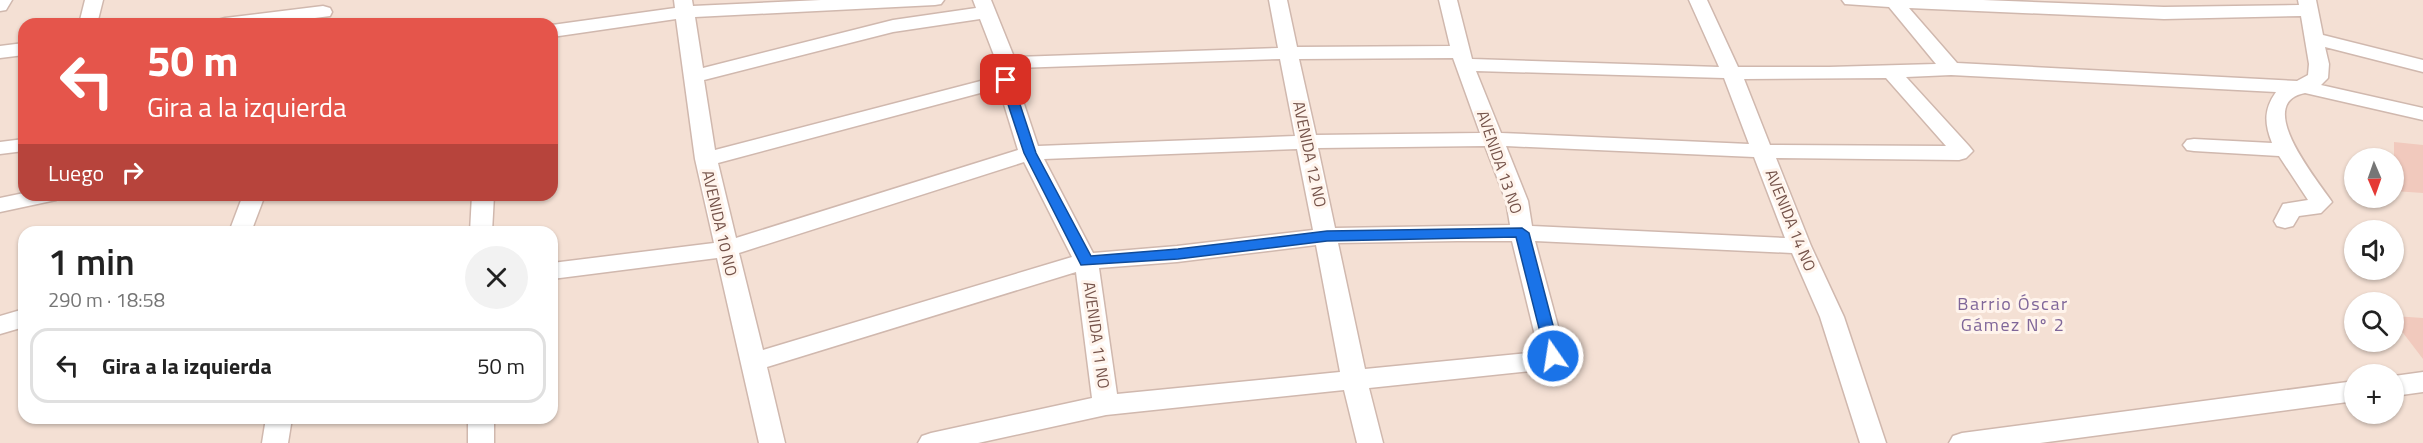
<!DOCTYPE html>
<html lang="es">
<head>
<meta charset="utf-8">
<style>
  :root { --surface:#fff; --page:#f2f2f2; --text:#222; --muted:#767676; --line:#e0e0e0 }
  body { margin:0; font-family:"Titillium Web",sans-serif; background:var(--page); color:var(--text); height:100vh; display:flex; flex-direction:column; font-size:22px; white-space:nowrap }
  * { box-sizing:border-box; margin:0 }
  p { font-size:20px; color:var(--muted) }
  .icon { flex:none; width:33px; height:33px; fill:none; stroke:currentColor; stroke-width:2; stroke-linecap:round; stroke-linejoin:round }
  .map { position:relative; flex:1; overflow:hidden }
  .drawer { position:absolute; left:18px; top:226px; width:540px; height:198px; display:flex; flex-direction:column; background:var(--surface); border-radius:18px; box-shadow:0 2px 4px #0004 }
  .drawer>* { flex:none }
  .guide { position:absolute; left:18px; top:18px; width:540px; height:183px; border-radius:18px; box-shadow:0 2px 4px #0004; background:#e5554b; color:#fff; overflow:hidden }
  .needle { width:39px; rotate:178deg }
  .tools { position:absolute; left:2344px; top:148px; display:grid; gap:12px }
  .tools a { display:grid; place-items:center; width:60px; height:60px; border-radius:50%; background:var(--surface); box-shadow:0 2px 4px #0004; font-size:30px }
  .pin { position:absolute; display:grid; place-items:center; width:51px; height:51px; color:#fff; margin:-26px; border-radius:12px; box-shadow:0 3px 9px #0006 }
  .me { position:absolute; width:66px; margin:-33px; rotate:347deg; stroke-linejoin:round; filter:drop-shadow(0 0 4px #0008) }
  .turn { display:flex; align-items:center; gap:21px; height:126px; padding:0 30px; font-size:27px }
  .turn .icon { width:78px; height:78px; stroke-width:2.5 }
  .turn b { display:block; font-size:42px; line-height:51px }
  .then { display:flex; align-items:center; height:57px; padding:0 30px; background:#0003; gap:12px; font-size:22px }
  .round { display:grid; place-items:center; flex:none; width:63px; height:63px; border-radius:32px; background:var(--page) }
  .headline { display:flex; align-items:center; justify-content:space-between; height:102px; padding:0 30px }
  h1 { font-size:36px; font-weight:600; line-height:45px }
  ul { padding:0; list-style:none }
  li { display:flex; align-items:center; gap:18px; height:75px; margin:0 12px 9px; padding:0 18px; border:3px solid var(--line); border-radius:18px }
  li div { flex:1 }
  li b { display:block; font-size:22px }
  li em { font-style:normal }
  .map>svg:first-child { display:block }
  .residential { fill:#f4e0d4; fill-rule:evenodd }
  .building { fill:#f1c9bd }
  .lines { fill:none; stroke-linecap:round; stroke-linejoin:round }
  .minor-casing { stroke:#d0b8ae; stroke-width:3 }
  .minor { fill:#fff; fill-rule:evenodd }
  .route { fill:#1a73e8; stroke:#114b97; stroke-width:1.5 }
  .labels { text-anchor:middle; stroke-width:6; stroke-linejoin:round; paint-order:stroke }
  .street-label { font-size:16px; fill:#75534a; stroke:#fff4ec }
  .neighbourhood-label { font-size:18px; letter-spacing:1.5px; fill:#7f6699; stroke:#fff4ec }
</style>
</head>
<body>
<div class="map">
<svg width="2423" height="443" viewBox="0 0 2423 443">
  <rect width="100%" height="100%" fill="#fcf0e5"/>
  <path class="residential" d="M0,0H2423V443H0ZM24,24H552V195H24ZM2355,159H2394V198H2355ZM2355,231H2394V270H2355ZM24,232H552V418H24ZM2355,303H2394V342H2355ZM2355,375H2394V414H2355Z"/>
  <path class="building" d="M2394,142L2423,145V193L2394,191Z
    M2394,316L2423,318V359L2394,321Z"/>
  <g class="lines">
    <g class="minor-casing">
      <path id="minor" d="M0,0H12L6,10L0,11Z
        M85,0H103L97,24H79Z
        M674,0H692L693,6L821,0H944L941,4L935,5L695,17L703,68L893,20L976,8L973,0H991L1014,57L1278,48L1269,0H1287L1297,47L1450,46L1439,0H1457L1472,59L1719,67L1689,0H1707L1738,67H1829L1936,64L1889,7L1845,4L1842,0H1983L2164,7L2299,5L2298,0H2316L2323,35L2423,60V72L2325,47L2329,64L2328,78L2321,85L2423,108V120L2305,93C2252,103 2319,182 2332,202L2321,213L2299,216L2293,226L2285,228L2277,226L2274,221L2283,204L2308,200L2279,156L2194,151L2187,150L2183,145L2187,140L2194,139L2272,143C2264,123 2264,109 2276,92L1951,75L1906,77L1969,146L1973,151L1966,158L1959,160L1776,158L1811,246L1844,317L1886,443H1860L1820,317L1792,253L1535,241L1566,356L1558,367L1549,369L1369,388L1383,443H1357L1344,390L1106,415L978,443H918L922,436L931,433L1092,398L1076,272L767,367L785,443H759L717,258L552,279V263L714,243L695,159L676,19L552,37V25L675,8ZM1909,8L2164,19L2301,16L2309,64L2308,75L2297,81L1957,63ZM980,19L997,63L996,77L715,150L704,80L893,32ZM1453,58L1480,133L1316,135L1299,59ZM1280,59L1295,136L1038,146L1016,80V68ZM1476,71L1724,78L1749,144L1501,133ZM1886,78L1946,146L1770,145L1744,79ZM999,88L1018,150L736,238L718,163ZM1485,146L1506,201L1510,225L1335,228L1318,148ZM1506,146L1754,157L1785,238L1532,226L1528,201ZM1297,149L1313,230L1177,246L1093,253L1044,159ZM1024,162L1072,257L763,350L739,253ZM1457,241H1512L1539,352L1365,369L1338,243ZM1316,245L1340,372L1117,394L1099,268L1177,262Z
        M323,6L330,8L332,12L330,16L270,24H216L218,20L225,18Z
        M24,43V55L0,58V46Z
        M24,139V151L0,154V142Z
        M24,193V195H59L56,200L0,212V198Z
        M243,195H265L251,232H229Z
        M472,195H494L492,232H470Z
        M24,309V327L0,334V316Z
        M2423,372V392L2394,396V376Z
        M2355,381V401L2040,443H1949L1953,436L1962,433Z
        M266,418H292L288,443H262Z
        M468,418H494V443H468Z"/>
    </g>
    <use href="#minor" class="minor"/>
  </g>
  <path class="route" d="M1006,76L1012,80L1036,153L1091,256L1178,249L1327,231L1522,228L1529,233L1561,356L1559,360H1548L1546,356L1516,237L1327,241L1178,259L1081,265L1024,153L1000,80Z"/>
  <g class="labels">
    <g class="street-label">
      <text transform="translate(1310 154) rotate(78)" y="6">AVENIDA 12 NO</text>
      <text transform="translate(1500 162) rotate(71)" y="6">AVENIDA 13 NO</text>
      <text transform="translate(1791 220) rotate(68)" y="6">AVENIDA 14 NO</text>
      <text transform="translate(720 223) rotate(77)" y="6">AVENIDA 10 NO</text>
      <text transform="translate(1097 335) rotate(82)" y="6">AVENIDA 11 NO</text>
    </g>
    <g class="neighbourhood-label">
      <text x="2013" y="310">Barrio Óscar<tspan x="2013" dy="21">Gámez Nº 2</tspan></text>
    </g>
  </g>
</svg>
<div class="tools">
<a><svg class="needle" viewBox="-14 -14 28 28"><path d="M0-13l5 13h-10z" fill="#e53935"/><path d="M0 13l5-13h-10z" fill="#767676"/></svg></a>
<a><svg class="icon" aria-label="sound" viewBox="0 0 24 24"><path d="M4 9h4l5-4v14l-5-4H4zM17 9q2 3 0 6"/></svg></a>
<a><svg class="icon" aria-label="search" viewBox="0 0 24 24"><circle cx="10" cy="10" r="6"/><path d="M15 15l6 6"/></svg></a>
<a>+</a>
</div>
<div class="pin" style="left:1006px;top:80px;background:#d93025"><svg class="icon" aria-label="arrive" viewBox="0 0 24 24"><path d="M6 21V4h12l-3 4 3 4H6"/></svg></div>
<svg class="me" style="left:1553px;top:356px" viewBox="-20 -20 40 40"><circle r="17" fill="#1a73e8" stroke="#fff" stroke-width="3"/><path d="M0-11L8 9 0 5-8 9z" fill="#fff"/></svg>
<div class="guide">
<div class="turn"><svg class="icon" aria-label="left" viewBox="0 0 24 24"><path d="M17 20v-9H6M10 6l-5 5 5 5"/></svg><div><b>50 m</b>Gira a la izquierda</div></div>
<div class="then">Luego<svg class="icon" aria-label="right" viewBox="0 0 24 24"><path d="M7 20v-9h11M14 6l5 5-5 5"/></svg></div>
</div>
<section class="drawer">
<div class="headline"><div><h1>1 min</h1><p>290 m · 18:58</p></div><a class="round"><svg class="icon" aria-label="close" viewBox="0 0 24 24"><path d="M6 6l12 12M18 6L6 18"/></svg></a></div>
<ul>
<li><svg class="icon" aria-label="left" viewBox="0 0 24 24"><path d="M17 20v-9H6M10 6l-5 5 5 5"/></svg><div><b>Gira a la izquierda</b></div><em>50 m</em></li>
</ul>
</section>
</div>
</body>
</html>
